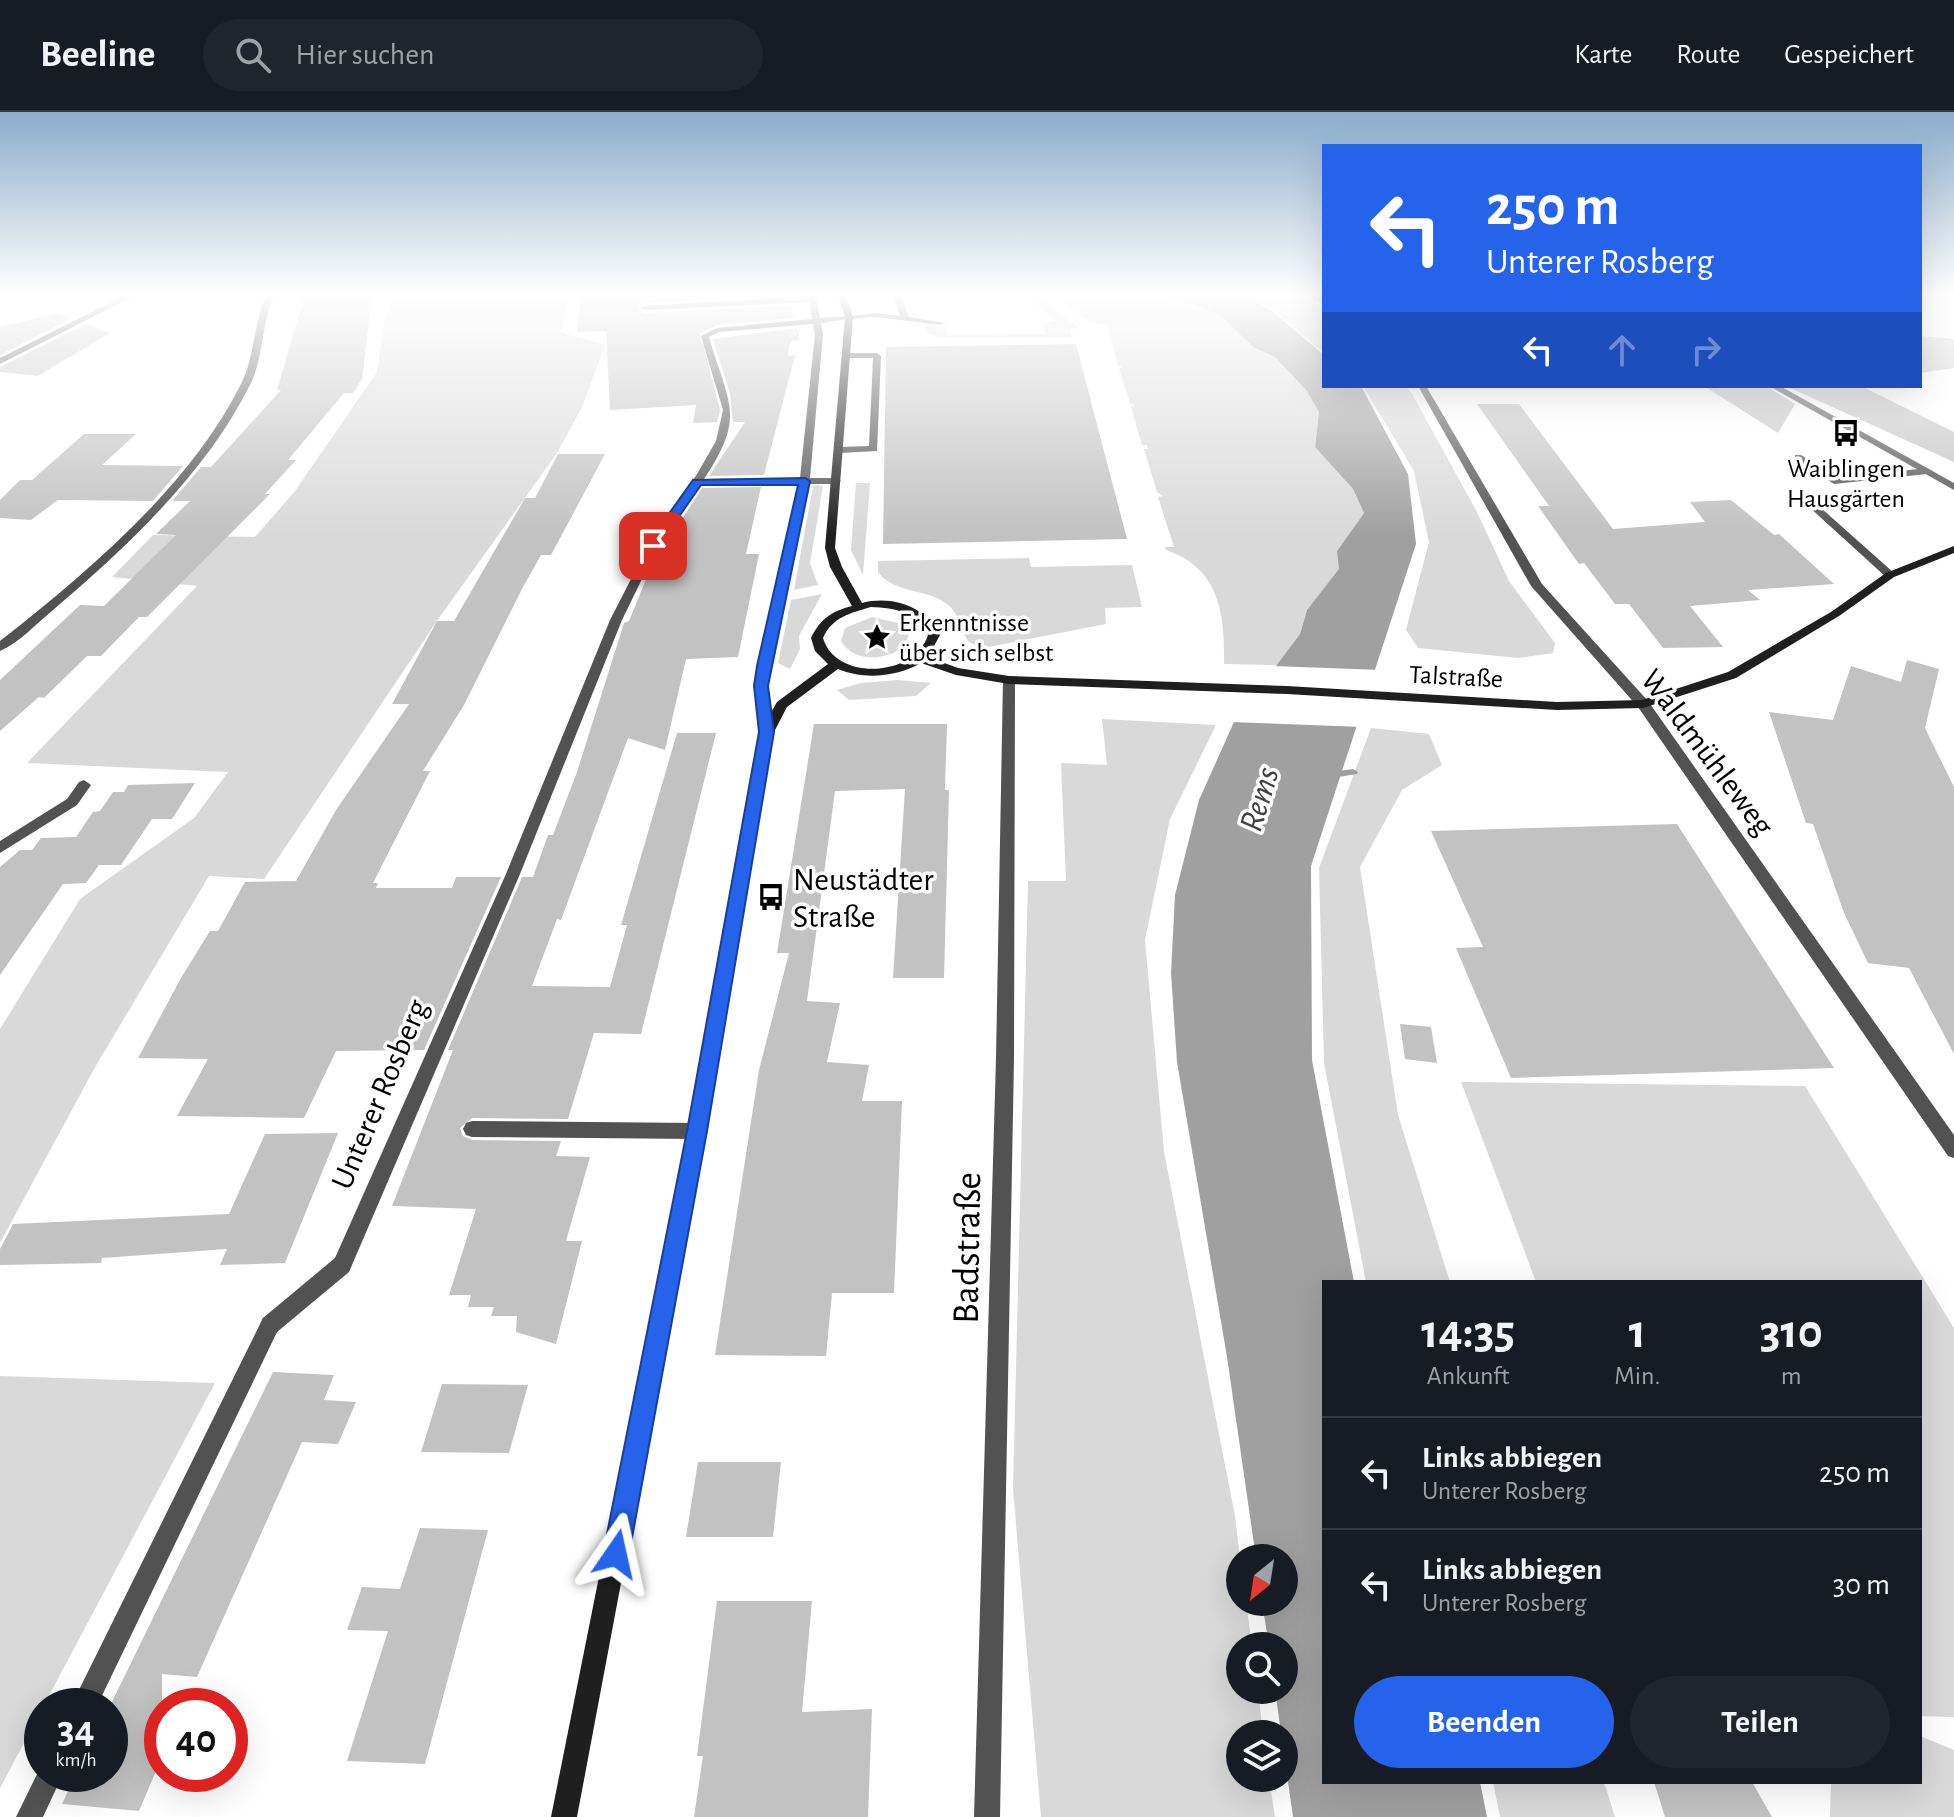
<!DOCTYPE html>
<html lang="de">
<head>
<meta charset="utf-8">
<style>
  :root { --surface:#171b24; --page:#20242c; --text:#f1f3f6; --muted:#9ea1a6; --line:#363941; --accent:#2563eb }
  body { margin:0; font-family:"Alegreya Sans",sans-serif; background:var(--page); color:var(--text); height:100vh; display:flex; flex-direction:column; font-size:30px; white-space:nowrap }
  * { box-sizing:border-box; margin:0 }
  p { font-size:26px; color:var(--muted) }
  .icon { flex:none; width:44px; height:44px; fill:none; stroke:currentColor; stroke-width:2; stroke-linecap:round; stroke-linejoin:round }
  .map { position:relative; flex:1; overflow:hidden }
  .details { position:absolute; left:1322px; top:1168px; width:600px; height:504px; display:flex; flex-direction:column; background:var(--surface); border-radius:0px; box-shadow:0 8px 32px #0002 }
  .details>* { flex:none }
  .guide { position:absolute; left:1322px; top:32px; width:600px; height:244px; border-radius:0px; box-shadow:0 8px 32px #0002; background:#2563eb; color:#fff; overflow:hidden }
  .needle { width:52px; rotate:210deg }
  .fabs { position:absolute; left:1226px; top:1432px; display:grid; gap:16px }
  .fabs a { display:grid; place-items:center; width:72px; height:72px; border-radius:50%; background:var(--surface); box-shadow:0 8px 32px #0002; font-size:40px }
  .speed { position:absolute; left:24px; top:1576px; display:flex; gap:16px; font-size:40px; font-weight:700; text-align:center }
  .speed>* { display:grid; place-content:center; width:104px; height:104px; border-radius:50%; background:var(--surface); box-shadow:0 8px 32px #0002; line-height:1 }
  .speed small { font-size:20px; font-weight:400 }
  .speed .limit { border:12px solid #d22; background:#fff; color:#111 }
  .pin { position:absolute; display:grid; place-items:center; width:68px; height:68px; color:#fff; margin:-34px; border-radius:16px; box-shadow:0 4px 12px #0006 }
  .me { position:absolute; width:88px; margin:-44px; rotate:11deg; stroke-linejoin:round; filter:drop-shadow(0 0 6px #0008) }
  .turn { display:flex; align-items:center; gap:28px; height:168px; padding:0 32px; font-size:36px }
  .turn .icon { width:104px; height:104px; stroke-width:2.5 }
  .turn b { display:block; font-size:56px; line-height:68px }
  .lanes { display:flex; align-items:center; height:76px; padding:0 32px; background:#0003; justify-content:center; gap:40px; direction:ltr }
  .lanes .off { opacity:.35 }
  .eta { display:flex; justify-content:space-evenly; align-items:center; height:136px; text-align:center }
  .eta b { font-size:48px; font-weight:700; line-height:56px }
  .action { display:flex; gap:16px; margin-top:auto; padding:16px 32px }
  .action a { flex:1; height:92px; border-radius:48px; background:var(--accent); color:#fff; font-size:32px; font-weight:700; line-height:92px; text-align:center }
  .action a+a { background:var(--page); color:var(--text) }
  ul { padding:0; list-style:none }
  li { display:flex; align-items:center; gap:24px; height:112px; padding:0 32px; border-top:2px solid var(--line) }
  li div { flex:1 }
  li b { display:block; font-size:30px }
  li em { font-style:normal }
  header { display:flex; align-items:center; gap:48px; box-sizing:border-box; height:112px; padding:0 40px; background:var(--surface); border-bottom:2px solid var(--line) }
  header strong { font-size:38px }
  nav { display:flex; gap:44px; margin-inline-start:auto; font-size:28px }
  .search { width:560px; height:72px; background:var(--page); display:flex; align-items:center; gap:20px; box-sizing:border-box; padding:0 28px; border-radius:44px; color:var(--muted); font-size:30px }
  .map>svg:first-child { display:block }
  .green { fill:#d9d9d9 }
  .water { fill:#a0a0a0 }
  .pier { fill:#fff }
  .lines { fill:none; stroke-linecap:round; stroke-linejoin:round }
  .stream { fill:#a0a0a0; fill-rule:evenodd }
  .building { fill:#c2c2c2 }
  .lane { fill:#525252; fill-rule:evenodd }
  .street { fill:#525252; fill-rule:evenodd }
  .secondary { fill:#1f1f1f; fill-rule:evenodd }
  .route { fill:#2563eb; stroke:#184099; stroke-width:2 }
  .labels { text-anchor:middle; stroke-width:7; stroke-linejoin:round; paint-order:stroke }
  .far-poi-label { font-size:26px; fill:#000; stroke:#fff }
  .far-street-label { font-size:26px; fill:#000; stroke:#fff }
  .street-label { font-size:32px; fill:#000; stroke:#fff }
  .poi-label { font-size:32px; fill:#000; stroke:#fff; text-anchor:start }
  .water-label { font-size:34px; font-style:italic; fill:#414141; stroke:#fff }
  .near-street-label { font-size:38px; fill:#000; stroke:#fff }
</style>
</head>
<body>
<header>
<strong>Beeline</strong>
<div class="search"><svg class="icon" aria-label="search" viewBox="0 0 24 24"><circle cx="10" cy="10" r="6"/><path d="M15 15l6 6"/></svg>Hier suchen</div>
<nav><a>Karte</a><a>Route</a><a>Gespeichert</a></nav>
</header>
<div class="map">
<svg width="1954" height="1705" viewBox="0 0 1954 1705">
  <rect width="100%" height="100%" fill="#fff"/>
  <path class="green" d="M393,184H571L560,220L605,233L582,295L557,341L439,506L264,767L209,764L94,957L0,1131V917L80,787L194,706L228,660L27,651L197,474L112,465L153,423L255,425L295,379L377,260L384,212Z
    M1026,184H1038L1078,215L1070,218L1072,225H938L925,220L926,212L946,215L948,223L1045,222L1044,212L1054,208Z
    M1055,184H1170L1219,202L1253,235L1275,245L1306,278L1319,300L1315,335L1353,377L1364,401L1337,439L1340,457L1307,498L1300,522L1277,553L1224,552C1225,503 1220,456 1166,438L1165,435H1174L1158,385L1163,384L1157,380L1144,337H1148L1147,333H1142L1131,295L1135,294L1130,291L1119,257L1122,254H1118L1108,213L1088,210Z
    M1248,184H1300L1324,200V241L1274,199Z
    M1363,274H1405L1412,282L1477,400L1509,469L1555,531L1553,541L1518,546L1418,536L1406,518L1429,430L1414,359Z
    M856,371H870L863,463L851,438Z
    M817,373L823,374L810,451L818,473L794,478L813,374Z
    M1029,446L1031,455L1132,453L1142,495L1105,496L1106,512L983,536L969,530C960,518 960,502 947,492C926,476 894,482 878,460V449Z
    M822,482L799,524L800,537L790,557L778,551L791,488Z
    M872,505L902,512L909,523L903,536C884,548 854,551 841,529L845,516Z
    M898,568L931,571L916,584L849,588L837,578L861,571Z
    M1102,607L1216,613L1170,707L1145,828L1164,1040L1235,1404L1240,1446V1490H1246L1252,1534H1240V1578H1258L1263,1622H1240V1666H1269L1275,1705H1041L1013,1377L1028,769H1066L1061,651L1107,653Z
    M1371,616L1429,622L1442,653L1402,678L1360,755L1398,1003L1450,1170H1366L1324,951L1319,756Z
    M1461,970L1805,974L1954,1216V1605L1920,1604V1170H1536Z
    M0,1264L215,1271L0,1676Z
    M1920,1624L1954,1638V1705H1830L1831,1670H1920Z
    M1493,1670H1604L1615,1705H1500Z"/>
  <path class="water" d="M1170,184H1246L1272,199L1324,243V274H1361L1408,362L1416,432L1311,754L1312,948L1354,1170H1324V1670H1480L1487,1705H1293L1275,1578H1284V1534H1269L1262,1490H1284V1446H1256L1227,1245L1177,950L1171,861L1175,783L1199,688L1234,610L1300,522L1307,498L1339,457L1337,439L1364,401L1353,377L1315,335L1319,300L1306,278L1275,245L1253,235L1219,202Z"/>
  <path class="pier" d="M1272,554L1381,558L1363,615L1230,610Z"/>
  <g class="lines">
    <path class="stream" d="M1353,657L1358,660L1357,662L1332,666L1327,663L1332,660Z"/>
  </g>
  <path class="building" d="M372,184L362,267L353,281H344L288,348H296L265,382H270L147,505H139L101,544H87L44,586L39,585L0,619V568L80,493L104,494L176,423L156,422L190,389H172L201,355H211L281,278H277L304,185Z
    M581,184H703V188L644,191L637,197L644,201L791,194L794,206L717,213L700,221L720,298L717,310L693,311L696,293L610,298L606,219L577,220Z
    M57,201L72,206L0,243V215Z
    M86,212L110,221L38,264L0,260V255Z
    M797,216L800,228L792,229L789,234L788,244L795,243L764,363L709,364L745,310H733L730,282L713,227Z
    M1920,224L1954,227V256L1920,261Z
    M1076,232L1127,427L883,432L886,235Z
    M1704,274H1766L1795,292L1778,321Z
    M1786,274H1861L1954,320V350Z
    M1477,292H1519L1613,417L1705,410L1690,390L1731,388L1774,423L1779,422L1834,472L1748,478L1760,488L1690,494L1723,535L1663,536L1629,492H1615L1584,451L1579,452L1538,394H1549Z
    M84,322H136L102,353L183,354L153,389L58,388L31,408L0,406V388L20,368H32Z
    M558,342H605L551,443H541L523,475L464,593L423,659H430L373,771H378L376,776H452L456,765H501L424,938L336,939L304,1006L177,1004L208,947L138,946L181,866L210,819H218L245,770L296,769L336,698L409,592H392L437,509H454L525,386H535Z
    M761,375L746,442H759L738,545L686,547L665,638L628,626L561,808L557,807L532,874L610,875L627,813H621L677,621H716L641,922L594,921L568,1007L472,1006L460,1016L463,1024L472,1028L561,1029L556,1044L590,1045L566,1129H582L556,1232L516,1220L517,1204H491L494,1195H468L471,1183H449L476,1097L392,1094L453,938H448L522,765H533L548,723H553L577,660L624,511L629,509L651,455L702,376Z
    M1907,548L1939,557L1925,616L1954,675V942L1909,856L1868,851L1844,801L1813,712L1806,711L1769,600L1833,608L1851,554L1901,570Z
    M814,612H947L945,678H949L944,866H893L905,677L835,679L807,889L840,891L827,950L869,953L862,989H902L894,1181H832L826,1244L715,1243L759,958L789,841H777Z
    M195,671L172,707H152L121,753H99L86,771L63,772L0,863V755L20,738H32L41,726L76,725L93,700L100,699L113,680H124L128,673Z
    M1677,712L1834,956L1511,966L1456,836L1483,835L1431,719Z
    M1400,912L1431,915L1437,951L1405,947Z
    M338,1021L285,1151L220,1153L227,1137L102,1146L101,1151L0,1153V1137L13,1112L229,1102L265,1022Z
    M273,1260L334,1263L324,1288L356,1290L338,1332L302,1330L197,1565L162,1562V1645L139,1699L62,1692L76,1662H110V1594Z
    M442,1272L528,1273L509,1341L421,1340Z
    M698,1350H781L773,1425H686Z
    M420,1416L488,1418L425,1652L347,1649L388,1519L347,1518L362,1475L400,1477Z
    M717,1489H812L802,1600L872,1597L868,1705H694L703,1644H697Z
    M1654,1670H1752L1772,1705H1665Z"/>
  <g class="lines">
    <path class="lane" d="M896,184L902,186L909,205L945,211L941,213L876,205L849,207L845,205L876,201L900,204L894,186Z
      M1795,343H1801L1836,366L1927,356L1932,359L1927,362L1834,372L1795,347Z
      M1839,386L1844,389L1843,391L1821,396L1894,461V465H1886L1808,394Z
      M472,1009L697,1011L703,1013L706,1019L703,1025L697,1027L472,1025L466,1023L463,1017L466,1011Z
      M270,1203L277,1206L280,1213L277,1220L97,1594H71L263,1206Z
      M42,1652V1662H63L43,1705H16Z"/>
    <path class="street" d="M124,184H134L0,252V246Z
      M266,184H274C261,212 264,245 250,273C206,361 128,434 53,498C37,511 19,531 0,539V529C88,460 190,374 241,272C255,245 253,212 266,184Z
      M816,184L820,206L849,204L853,206L821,211L823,222L810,366H836L841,369L836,372H809L767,574L774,620L767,624L760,620L755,574L799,372L700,373L658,434L622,508L520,762L349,1160L277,1220L270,1223L263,1220L260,1213L263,1206L335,1146L506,762L610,508L648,434L697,362L716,329L723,298L701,224L717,216L812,207L809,190L644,198L640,196L644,194ZM813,212L815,222L800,366L704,367C747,303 728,292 709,225L719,220Z
      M1310,184H1319L1324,187V193Z
      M843,241H877L881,244L877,339L840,341L835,338L840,335L869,334L873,246H846L842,243Z
      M1418,274H1426L1542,472L1648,589L1954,1023V1046L1948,1044L1638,595L1531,474Z
      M1769,274H1780L1954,371V378Z
      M1009,564L1015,568L1014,946L1000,1705H974L996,946L1003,568Z
      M84,668L91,673L77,693L0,741V729L67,687L79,670Z"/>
    <path class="secondary" d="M838,184H846L853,205L835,436L842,455L862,491C893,483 926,495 940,523L928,545L958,556L1009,564L1287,574L1557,590L1642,588L1728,560L1831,500L1886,461L1954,434V441L1894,465L1839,504L1736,566L1643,596L1557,598L1287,582L1009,572L956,563L921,551C896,565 864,568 838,557L787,595L774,620L706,1019L577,1705H551L688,1019L760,620L777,590L828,552L815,539L811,526C820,507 832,499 852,494L830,455L825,436L845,205ZM871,495C896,496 917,500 928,523C915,565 836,570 823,526C832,505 851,501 871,495Z"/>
  </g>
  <linearGradient id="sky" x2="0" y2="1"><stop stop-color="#8baccb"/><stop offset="0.43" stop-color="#fff"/><stop offset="1" stop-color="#fff" stop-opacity="0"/></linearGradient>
  <rect width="1954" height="423" fill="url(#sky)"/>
  <path class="route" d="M805,366L810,369L768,574L774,620L707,1019L629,1442L625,1452L616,1455L606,1452L603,1442L687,1019L759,620L754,574L757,554L798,373H701L657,436L646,434L693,368Z"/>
  <defs>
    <g id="bus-bare" transform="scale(2.16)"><path d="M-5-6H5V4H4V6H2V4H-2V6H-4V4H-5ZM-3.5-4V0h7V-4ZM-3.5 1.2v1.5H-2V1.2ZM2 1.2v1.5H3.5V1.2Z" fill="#000" stroke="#fff" stroke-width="2.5" paint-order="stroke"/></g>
    <g id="sight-bare" transform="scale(2.16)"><path d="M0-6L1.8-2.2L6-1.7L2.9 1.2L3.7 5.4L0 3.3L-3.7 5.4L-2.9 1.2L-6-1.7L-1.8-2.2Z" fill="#000" stroke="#fff" stroke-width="2.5" paint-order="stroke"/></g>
  </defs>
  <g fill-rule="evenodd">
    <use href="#bus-bare" x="1846" y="321"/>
    <use href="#sight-bare" x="877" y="525"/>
    <use href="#bus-bare" x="771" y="785"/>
  </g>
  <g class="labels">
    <g class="far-poi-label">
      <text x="1846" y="365">Waiblingen<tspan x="1846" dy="30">Hausgärten</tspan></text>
      <text x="899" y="519" text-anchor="start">Erkenntnisse<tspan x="899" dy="30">über sich selbst</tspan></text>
    </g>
    <g class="far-street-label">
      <text transform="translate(1456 564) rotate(3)" y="9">Talstraße</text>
    </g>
    <g class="street-label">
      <text transform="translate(1708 640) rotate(53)" y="11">Waldmühleweg</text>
      <text transform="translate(379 982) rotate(-67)" y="11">Unterer Rosberg</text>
    </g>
    <g class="poi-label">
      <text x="793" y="778">Neustädter<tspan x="793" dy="37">Straße</tspan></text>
    </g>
    <g class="water-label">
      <text transform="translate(1258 687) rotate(-73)" y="12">Rems</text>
    </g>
    <g class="near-street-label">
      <text transform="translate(966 1136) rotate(-89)" y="13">Badstraße</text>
    </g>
  </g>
</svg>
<div class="fabs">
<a><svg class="needle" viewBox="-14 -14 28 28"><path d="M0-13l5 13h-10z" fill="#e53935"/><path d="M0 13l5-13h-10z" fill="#9ea1a6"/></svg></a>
<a><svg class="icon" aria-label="search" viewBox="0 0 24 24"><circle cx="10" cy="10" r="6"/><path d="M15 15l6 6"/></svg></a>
<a><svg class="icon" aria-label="layers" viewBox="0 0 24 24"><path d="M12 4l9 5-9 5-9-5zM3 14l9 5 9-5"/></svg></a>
</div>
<div class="speed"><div>34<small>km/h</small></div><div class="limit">40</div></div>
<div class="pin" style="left:653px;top:434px;background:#d93025"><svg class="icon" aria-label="arrive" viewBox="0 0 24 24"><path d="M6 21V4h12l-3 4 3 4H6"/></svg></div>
<svg class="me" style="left:616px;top:1442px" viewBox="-20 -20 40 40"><path d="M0-17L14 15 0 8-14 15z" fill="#2563eb" stroke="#fff" stroke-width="4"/></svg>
<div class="guide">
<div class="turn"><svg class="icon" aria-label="left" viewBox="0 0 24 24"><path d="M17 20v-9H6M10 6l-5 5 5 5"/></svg><div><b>250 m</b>Unterer Rosberg</div></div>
<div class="lanes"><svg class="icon" aria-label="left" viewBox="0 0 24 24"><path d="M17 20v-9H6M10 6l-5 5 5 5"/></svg><svg class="icon off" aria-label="ahead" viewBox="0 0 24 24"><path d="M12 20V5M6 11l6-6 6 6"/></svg><svg class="icon off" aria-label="right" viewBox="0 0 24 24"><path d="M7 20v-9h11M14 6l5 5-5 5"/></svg></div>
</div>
<section class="details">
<div class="eta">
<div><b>14:35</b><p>Ankunft</p></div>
<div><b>1</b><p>Min.</p></div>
<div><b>310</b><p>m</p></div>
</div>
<ul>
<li><svg class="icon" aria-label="left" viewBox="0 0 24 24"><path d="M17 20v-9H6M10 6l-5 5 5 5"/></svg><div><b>Links abbiegen</b><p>Unterer Rosberg</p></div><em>250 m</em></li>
<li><svg class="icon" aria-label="left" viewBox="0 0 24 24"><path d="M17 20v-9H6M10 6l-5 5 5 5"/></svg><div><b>Links abbiegen</b><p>Unterer Rosberg</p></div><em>30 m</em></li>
</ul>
<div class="action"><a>Beenden</a><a>Teilen</a></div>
</section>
</div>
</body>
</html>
